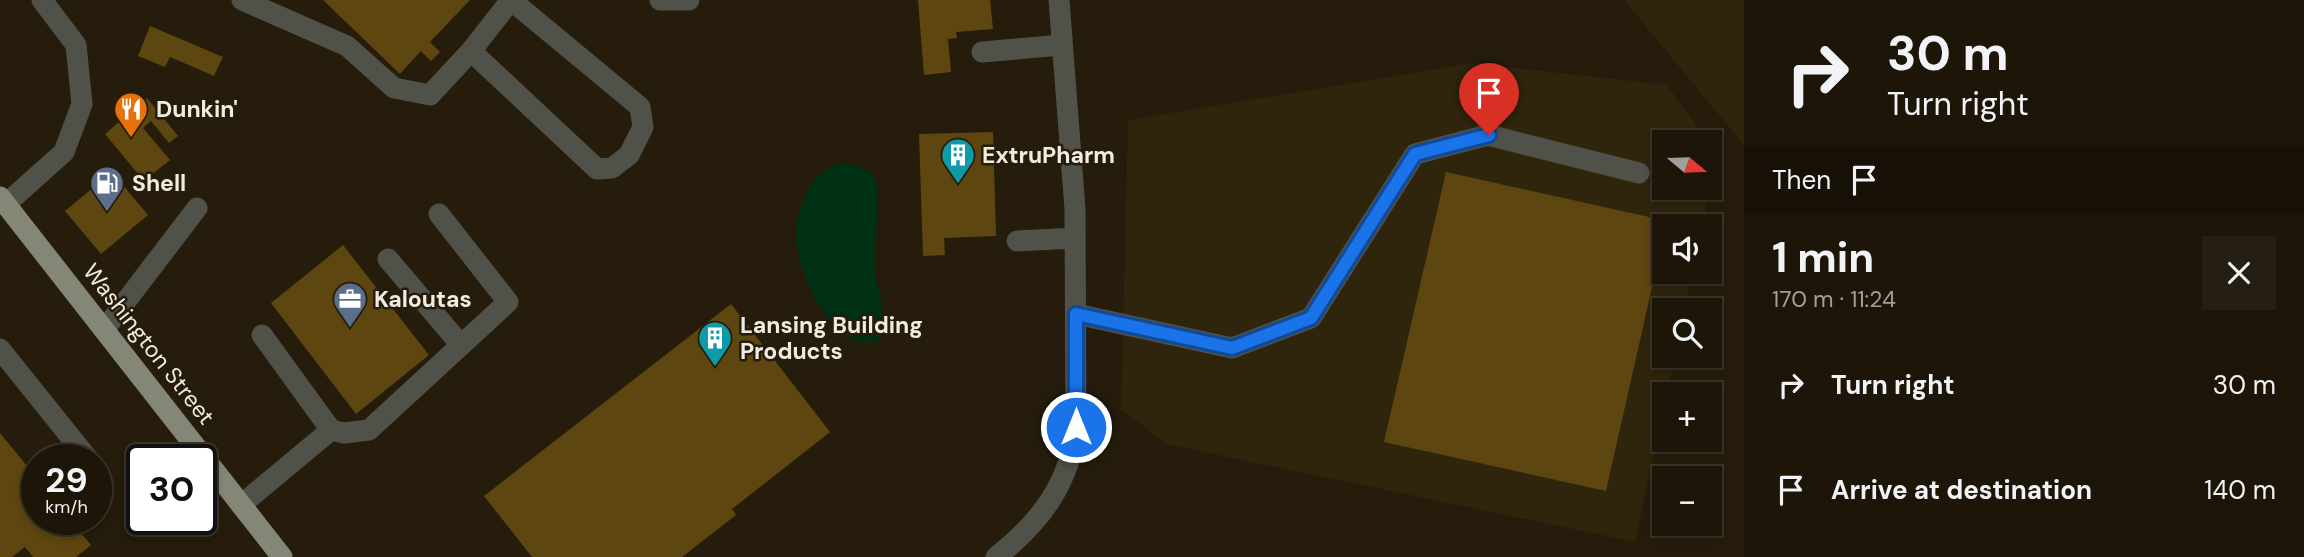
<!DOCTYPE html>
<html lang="en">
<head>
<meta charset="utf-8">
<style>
  :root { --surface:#1c1508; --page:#251e12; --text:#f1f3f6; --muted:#a09f9c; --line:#3a3429 }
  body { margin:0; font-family:"DM Sans",sans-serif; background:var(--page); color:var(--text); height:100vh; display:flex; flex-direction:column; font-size:26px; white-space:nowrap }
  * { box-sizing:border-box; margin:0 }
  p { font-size:23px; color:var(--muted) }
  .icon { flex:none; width:38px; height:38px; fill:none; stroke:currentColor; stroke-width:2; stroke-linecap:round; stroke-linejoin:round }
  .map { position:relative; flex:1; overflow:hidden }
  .panel { display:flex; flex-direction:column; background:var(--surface); width:560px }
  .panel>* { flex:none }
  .guide { background:#1c1508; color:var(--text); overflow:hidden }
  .needle { width:46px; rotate:109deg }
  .buttons { position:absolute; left:1652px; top:130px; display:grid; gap:14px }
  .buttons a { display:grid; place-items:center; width:70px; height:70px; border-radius:0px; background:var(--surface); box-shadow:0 4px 10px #0003,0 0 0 2px var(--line); font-size:35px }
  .speed { position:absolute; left:21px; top:444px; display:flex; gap:14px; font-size:35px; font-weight:700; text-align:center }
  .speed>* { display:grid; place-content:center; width:91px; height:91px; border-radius:50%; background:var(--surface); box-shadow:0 4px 10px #0003,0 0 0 2px var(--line); line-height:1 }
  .speed small { font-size:18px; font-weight:400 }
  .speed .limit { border:4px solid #111; border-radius:10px; background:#fff; color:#111 }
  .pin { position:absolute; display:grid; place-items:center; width:60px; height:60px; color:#fff; margin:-72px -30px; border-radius:50% 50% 50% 0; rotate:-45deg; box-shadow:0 0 7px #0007 }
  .pin .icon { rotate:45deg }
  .me { position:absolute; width:77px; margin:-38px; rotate:0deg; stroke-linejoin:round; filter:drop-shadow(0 0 5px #0008) }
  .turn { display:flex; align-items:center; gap:24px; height:147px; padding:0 28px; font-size:32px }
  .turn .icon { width:91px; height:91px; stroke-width:2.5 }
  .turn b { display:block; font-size:49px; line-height:60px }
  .then { display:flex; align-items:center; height:66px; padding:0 28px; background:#0003; gap:14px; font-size:26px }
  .round { display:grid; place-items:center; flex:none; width:74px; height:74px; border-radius:0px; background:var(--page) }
  .summary { display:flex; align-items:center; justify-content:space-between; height:119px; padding:0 28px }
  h1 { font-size:42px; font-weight:700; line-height:52px }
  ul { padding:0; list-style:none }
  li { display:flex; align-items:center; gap:21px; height:105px; padding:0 28px }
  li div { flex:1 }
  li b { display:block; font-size:26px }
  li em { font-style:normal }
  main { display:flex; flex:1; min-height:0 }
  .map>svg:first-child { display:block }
  .built { fill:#2f240c }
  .green { fill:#003114 }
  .building { fill:#5e4610 }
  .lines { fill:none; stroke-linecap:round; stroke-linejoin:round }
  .minor { stroke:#50524a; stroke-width:21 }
  .major { stroke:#848775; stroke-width:21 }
  .route-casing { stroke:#114b97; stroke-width:18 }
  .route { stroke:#1a73e8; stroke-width:12 }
  .labels { text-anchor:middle; stroke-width:5; stroke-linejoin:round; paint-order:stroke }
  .poi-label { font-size:23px; font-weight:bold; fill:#f1ebe0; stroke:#251c0b; text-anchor:start }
  .street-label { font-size:23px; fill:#f1ebe0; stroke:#251c0b }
</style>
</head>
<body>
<main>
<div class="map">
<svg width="1744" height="557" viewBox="0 0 1744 557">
  <rect width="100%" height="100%" fill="#251c0b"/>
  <path class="built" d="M1624,0H1744V145Z
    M1471,63L1667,85L1708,142H1664V187H1710V144L1717,154L1702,226H1664V271H1692L1684,310H1664V355H1675L1667,394H1664V405L1635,542L1166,444L1121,409L1128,120Z"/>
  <path class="green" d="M844,163C854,165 872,169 876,180C878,184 876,192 877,196C878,222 873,253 876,278C879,299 890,321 878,340C835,356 797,273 796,239C795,210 812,166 844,163Z"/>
  <path class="building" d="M323,0H470L430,42L440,52L431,61L421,51L400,74Z
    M918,0H990L993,29L956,32L957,38L948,39L951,72L924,75Z
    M150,26L223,57L214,76L170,57L165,67L138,56Z
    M147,98L178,136L169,143L151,121L143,128L170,160L144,181L105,134Z
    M993,132L996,236L944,238L945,255L923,256L919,134Z
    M112,172L148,215L101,254L65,211Z
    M1446,172L1667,221L1666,226H1664V234L1606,491L1384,442Z
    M343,245L429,355L356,414L271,303Z
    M731,304L830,432L732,509L736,515L682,557H532L484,496Z
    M0,433L37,478V520H70L91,545L76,557H33L25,547L12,557H0Z"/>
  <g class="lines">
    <path class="minor" d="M242,0L347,46L394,88L430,95L471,51L597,169L612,168L629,155L643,127L640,107L511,0
      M660,0H689
      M471,51L511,0
      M982,52L1062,45
      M6,204L64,152L82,104L76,45L42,0
      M1017,241L1075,238
      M388,259L461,345
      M1076,314L1232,348L1311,318L1415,154L1488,135L1639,173
      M104,330L197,208
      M262,335L331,430
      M0,349L89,460
      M241,505L331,430L344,433L369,430L508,302L439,214
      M996,557C1040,523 1070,483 1076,427L1075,209L1059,0"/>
    <path class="major" d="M0,197L282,557"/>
  </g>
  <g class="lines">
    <g class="route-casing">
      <path id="route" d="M1076,427V314L1232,348L1311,318L1415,154L1489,135"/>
    </g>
    <use href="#route" class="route"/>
  </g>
  <defs>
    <g id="restaurant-pin" transform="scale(1.75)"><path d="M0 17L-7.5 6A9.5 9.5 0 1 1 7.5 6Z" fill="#e8710a" stroke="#251c0b"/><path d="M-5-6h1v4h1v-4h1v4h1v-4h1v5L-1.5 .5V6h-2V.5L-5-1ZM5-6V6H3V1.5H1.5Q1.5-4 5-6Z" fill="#fff"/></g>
    <g id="building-pin" transform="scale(1.75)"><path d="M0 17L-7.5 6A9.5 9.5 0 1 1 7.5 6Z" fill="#0f9aa8" stroke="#251c0b"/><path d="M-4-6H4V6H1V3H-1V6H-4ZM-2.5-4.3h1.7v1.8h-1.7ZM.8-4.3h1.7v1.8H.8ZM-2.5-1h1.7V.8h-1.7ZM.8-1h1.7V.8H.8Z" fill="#fff"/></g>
    <g id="fuel-pin" transform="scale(1.75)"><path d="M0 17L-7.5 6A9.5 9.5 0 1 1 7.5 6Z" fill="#5c6f8a" stroke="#251c0b"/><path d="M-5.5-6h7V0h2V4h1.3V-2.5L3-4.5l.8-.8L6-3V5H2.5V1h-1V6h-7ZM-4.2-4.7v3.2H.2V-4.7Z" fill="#fff"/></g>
    <g id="office-pin" transform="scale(1.75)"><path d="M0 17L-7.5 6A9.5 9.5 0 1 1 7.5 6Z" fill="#5c6f8a" stroke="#251c0b"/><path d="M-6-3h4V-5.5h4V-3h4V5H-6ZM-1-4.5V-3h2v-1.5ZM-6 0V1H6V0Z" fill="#fff"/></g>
  </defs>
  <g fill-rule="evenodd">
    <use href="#restaurant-pin" x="131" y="109"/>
    <use href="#building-pin" x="958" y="155"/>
    <use href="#fuel-pin" x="107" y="183"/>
    <use href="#office-pin" x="350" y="299"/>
    <use href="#building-pin" x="715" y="338"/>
  </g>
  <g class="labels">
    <g class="poi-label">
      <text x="156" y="117">Dunkin'</text>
      <text x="982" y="163">ExtruPharm</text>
      <text x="132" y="191">Shell</text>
      <text x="374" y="307">Kaloutas</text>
      <text x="740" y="333">Lansing Building<tspan x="740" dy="26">Products</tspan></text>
    </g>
    <g class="street-label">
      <text transform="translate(149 344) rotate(52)" y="8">Washington Street</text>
    </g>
  </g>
</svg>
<div class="buttons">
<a><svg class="needle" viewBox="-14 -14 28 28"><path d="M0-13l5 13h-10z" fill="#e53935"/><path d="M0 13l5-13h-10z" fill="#a09f9c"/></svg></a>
<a><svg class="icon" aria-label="sound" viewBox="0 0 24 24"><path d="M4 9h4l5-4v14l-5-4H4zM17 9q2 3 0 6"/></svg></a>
<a><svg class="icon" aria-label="search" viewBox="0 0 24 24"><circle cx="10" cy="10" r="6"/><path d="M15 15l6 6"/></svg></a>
<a>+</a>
<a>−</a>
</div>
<div class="speed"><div>29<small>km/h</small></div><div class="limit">30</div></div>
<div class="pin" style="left:1489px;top:135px;background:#d93025"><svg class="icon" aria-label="arrive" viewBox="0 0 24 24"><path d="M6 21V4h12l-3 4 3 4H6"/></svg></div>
<svg class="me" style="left:1076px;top:427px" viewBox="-20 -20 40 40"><circle r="17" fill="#1a73e8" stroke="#fff" stroke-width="3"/><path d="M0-11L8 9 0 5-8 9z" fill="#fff"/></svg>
</div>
<section class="panel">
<div class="guide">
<div class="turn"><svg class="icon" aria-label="right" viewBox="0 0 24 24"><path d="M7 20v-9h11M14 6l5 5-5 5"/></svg><div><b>30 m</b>Turn right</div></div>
<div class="then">Then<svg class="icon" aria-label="arrive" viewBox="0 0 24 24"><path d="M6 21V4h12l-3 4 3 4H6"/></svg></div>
</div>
<div class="summary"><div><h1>1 min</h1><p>170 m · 11:24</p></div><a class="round"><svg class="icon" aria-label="close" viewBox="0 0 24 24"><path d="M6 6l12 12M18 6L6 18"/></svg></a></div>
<ul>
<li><svg class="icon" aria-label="right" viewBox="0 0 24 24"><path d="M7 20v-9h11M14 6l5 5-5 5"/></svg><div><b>Turn right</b></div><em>30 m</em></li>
<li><svg class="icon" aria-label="arrive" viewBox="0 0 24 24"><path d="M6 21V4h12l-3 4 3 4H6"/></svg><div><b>Arrive at destination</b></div><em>140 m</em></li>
</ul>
</section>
</main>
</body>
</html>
